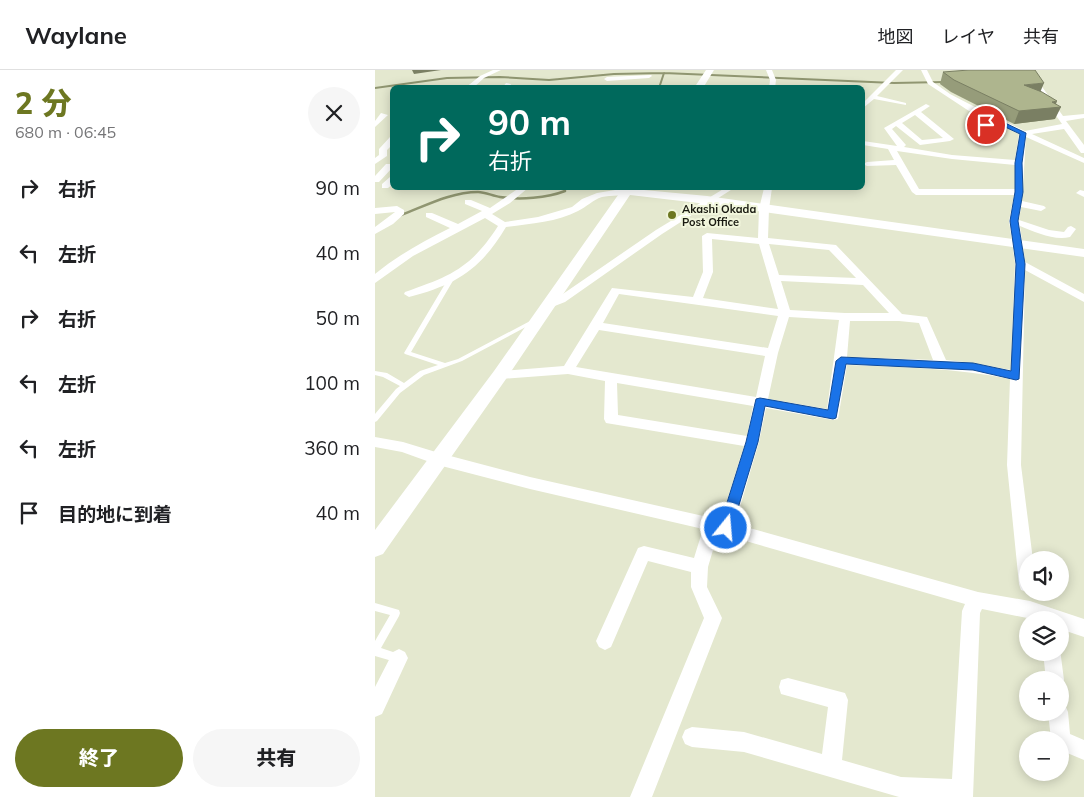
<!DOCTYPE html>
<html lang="ja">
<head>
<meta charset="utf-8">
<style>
  :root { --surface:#fff; --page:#f6f6f6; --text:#202124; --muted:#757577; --line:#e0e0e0; --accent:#6d7721 }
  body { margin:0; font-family:Mulish,"Noto Sans JP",sans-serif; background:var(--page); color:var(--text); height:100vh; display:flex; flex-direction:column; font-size:19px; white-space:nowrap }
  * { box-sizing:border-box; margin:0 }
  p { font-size:16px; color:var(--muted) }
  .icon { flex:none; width:28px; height:28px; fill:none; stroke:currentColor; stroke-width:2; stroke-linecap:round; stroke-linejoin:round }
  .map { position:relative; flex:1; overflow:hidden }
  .details { display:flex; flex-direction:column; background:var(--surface); width:375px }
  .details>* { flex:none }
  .top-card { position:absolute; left:15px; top:15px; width:475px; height:105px; border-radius:8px; box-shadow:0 2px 12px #0003; background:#00695c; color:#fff; overflow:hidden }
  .tools { position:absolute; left:644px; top:481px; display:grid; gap:10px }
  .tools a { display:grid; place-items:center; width:50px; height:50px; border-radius:50%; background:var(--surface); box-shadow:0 2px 12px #0003; font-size:25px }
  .pin { position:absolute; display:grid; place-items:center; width:42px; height:42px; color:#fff; margin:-21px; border:2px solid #fff; border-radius:50%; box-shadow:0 1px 5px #0007 }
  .me { position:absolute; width:55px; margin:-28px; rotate:17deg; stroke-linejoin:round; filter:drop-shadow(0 0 4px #0008) }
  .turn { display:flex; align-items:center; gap:18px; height:105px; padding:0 15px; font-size:22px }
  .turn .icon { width:65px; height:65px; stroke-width:2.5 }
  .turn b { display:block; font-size:35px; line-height:42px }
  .round { display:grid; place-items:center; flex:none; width:52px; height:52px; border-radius:26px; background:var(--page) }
  .headline { display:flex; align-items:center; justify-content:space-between; height:85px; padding:0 15px }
  h1 { font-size:30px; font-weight:800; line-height:38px; color:var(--accent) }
  .action { display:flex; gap:10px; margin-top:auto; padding:10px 15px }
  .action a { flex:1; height:58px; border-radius:30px; background:var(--accent); color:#fff; font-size:20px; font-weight:800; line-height:58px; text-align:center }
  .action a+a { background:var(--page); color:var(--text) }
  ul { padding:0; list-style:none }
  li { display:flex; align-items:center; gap:15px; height:65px; padding:0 15px }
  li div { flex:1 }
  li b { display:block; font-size:19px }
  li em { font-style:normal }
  header { display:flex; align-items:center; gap:30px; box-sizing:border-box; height:70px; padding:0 25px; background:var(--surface); border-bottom:1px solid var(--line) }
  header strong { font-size:24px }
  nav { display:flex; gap:28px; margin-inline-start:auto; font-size:18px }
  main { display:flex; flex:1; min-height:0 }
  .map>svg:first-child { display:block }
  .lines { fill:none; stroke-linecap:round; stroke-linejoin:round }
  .stream-far1 { stroke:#909671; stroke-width:2 }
  .stream { stroke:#909671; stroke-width:2.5 }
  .lane { fill:#fff; fill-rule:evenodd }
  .street { fill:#fff; fill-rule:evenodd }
  .secondary { fill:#fff; fill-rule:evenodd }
  .wall { fill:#969c7a }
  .shaded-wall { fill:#7a7f63 }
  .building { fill:#aeb58e; stroke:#7a7f63 }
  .route { fill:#1a73e8; stroke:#114b97 }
  .poi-dot { fill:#6d7721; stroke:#f1f6dc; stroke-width:2 }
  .labels { text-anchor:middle; stroke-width:4; stroke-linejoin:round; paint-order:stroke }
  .far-poi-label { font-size:11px; font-weight:bold; fill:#191a11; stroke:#f1f6dc; text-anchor:start }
</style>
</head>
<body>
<header>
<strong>Waylane</strong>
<nav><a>地図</a><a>レイヤ</a><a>共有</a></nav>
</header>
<main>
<section class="details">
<div class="headline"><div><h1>2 分</h1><p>680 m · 06:45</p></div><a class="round"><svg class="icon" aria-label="close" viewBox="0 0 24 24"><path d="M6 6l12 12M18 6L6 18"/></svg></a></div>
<ul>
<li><svg class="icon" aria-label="right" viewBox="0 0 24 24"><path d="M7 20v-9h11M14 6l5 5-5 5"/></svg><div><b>右折</b></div><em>90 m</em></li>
<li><svg class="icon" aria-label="left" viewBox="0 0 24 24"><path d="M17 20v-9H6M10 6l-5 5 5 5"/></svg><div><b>左折</b></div><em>40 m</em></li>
<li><svg class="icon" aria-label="right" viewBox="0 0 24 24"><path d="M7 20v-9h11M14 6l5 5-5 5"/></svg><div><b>右折</b></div><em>50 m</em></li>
<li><svg class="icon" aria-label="left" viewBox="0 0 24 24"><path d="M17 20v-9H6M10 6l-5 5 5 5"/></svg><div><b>左折</b></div><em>100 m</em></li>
<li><svg class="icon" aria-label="left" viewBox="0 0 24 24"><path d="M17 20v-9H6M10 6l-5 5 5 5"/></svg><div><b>左折</b></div><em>360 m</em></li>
<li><svg class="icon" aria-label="arrive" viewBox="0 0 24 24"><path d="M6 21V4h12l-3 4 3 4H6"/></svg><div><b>目的地に到着</b></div><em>40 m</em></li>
</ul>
<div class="action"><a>終了</a><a>共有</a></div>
</section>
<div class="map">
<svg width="709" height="727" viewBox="0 0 709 727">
  <rect width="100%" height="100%" fill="#e4e8cf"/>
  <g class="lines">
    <path class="stream-far1" d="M0,18L72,8L125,7L174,10L239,4L289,3L519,13L569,12
      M284,18L289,3"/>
    <path class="stream" d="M26,145C50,136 76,122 103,122C110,122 118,126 125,127C145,130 172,128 190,121L189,118"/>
    <path class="lane" d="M76,207L79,209L36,282L70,293L83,289L157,250L159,249L162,251L87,291L49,305L25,323L2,351L0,352V344L21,319L25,316L8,307L0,305V301L12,303L29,313L45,301L63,295L30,284L29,283L73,209Z
      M0,533L24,540L25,543L24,546L6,578L27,585L29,588L27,591L24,593L0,586V571L15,545L0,541Z"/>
    <path class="street" d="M118,0H126L109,8L98,18H90L105,6Z
      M391,0H397L401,10L400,18H394L395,10Z
      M521,0H528L502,26L531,33V35L499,29L488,38V33Z
      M546,0H552L558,12L575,24L600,37L650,61L687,54L649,0H655L688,46L709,44V48L691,51L709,75V83H706L689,59L657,64L709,88V93L651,67L647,131L669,136L671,138L666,141L646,137L644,150L674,160L689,162L693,157L696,156L701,159L695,167C679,171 660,162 645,156L650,192L709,224V232L650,200L646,395L658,490H652V522L646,520L644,514L632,395L635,309C580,298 528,297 472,295L463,349L458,350L391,338L384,372L360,454L603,522L655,531L709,549V567L685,559V550H662L607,539L605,543L598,727H524L369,682L317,677L310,674L307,667L310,660L317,657L369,662L447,684L453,637L406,624L404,617L406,610L413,608L470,623L473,630L467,690L526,707L577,709L587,541L590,534L343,463L333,497L332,517L347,548L277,727H255L329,548L316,517V502L273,491L236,577L230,580L224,577L221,571L263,478L269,476L319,488L328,459L155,419L63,395L27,382L0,377V367L28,372L64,383L155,407L346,450L369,376L231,353L229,349L230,311L193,304L125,309L119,305L125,301L189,296L237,218L318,227L328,202L327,166L332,163L383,168L384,139L389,118H397L394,139L393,168L461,175L527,244L552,247L571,290L598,293L636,300L640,193L634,151L639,125H541L537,122L521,95L492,96L488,94L492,92L519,90L513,79L488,75V71L522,76L509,58L551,34L555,36L546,42L579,69L575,71L545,75L521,56L517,59L531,75L529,77L577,85L640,90L644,64L628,56L601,59L605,62L598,64L591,59V55L620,52L594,41L553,14ZM540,45L568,68L547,70L527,53ZM522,81L577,89L640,95V119H544ZM337,169L384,174L403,239L328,228L338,202ZM394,174L454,180L481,208L404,205ZM406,211L488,215L514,243H470L415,240ZM244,224L403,246L393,278L228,253ZM414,247L464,250L452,339L393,329L403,283ZM475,251H524L544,253L558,290L472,287ZM224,260L390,286L381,327L201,297ZM242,313L378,336L372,366L243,345Z
      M276,5L277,6L274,8L232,11L229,9L232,7Z
      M131,13L136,14L134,18H127Z
      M6,43L13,45L0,57V51Z
      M15,67H18V74L12,80V86L0,94V88L4,85V79Z
      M11,94H17L18,97L4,112H0V106Z
      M15,107H18V114L13,118H7V114Z
      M144,118H153L135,133L117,144L130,152L163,147L197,137L207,129L222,123L252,118L256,121C249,127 236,125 227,127C217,130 212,137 203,141C183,152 153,154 131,157C106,199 81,215 34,227L29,224L30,222C76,206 96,198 123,156L110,148L38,186L0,213V204C23,185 49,171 75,158L51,147V143H57L83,154L107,141L90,134V130H96L115,138Z
      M350,118H359L287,164L190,232L172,239L166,236L182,228L281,160Z
      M705,120L709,121V127L701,123Z
      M22,136L29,140V144L18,154L0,164V157L20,142L0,144V138Z
      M24,579L30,582L33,588L7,644L0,647V617L18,582Z
      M685,579L689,610L685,617V610H671L668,582H685Z
      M685,633L690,635L693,642L695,664L709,670V690L685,680V670H676L673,642H685Z"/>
    <path class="secondary" d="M331,0H339L328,18H319Z
      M248,118L332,126L709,179V187L332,134L255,125L131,309L8,484L0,487V460L119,301Z"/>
  </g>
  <path class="wall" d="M568,2L666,21L680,49L639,54L576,22L565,14Z"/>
  <path class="shaded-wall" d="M37,0H66L39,4Z
    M669,13L664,25L649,15Z
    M682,31L680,37H686L680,49L639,54L644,41Z"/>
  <path class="building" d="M594,0H660L669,13L649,15L667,22L682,31L677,32L686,37L644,41L579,10L568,2Z"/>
  <path class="route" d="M628,52L651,63L647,93L648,122L643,151L650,194L644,309L641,310L598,300L471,294L461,348L458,349L390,336L383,372L357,458L355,462L351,464L346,462L344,458L371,372L381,329L385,328L453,340L461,291L466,287L598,293L636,301L641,194L635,151L640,122V93L645,64L628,56L611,57L608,55Z"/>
  <circle class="poi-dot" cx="297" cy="145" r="5"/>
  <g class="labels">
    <g class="far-poi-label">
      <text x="307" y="143">Akashi Okada<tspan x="307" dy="13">Post Office</tspan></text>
    </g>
  </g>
</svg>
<div class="tools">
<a><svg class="icon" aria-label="sound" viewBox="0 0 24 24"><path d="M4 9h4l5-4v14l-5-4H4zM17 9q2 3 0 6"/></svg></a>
<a><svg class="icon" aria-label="layers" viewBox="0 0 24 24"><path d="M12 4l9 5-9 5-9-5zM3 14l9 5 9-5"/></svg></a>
<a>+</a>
<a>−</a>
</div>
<div class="pin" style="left:611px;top:55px;background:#d93025"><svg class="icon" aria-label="arrive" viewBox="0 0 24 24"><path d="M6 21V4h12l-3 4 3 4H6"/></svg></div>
<svg class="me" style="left:351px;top:458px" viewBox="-20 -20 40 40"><circle r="17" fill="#1a73e8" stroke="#fff" stroke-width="3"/><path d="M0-11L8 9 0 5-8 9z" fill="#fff"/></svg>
<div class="top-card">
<div class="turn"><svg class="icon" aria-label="right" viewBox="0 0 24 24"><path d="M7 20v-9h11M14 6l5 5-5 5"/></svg><div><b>90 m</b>右折</div></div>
</div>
</div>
</main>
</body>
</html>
